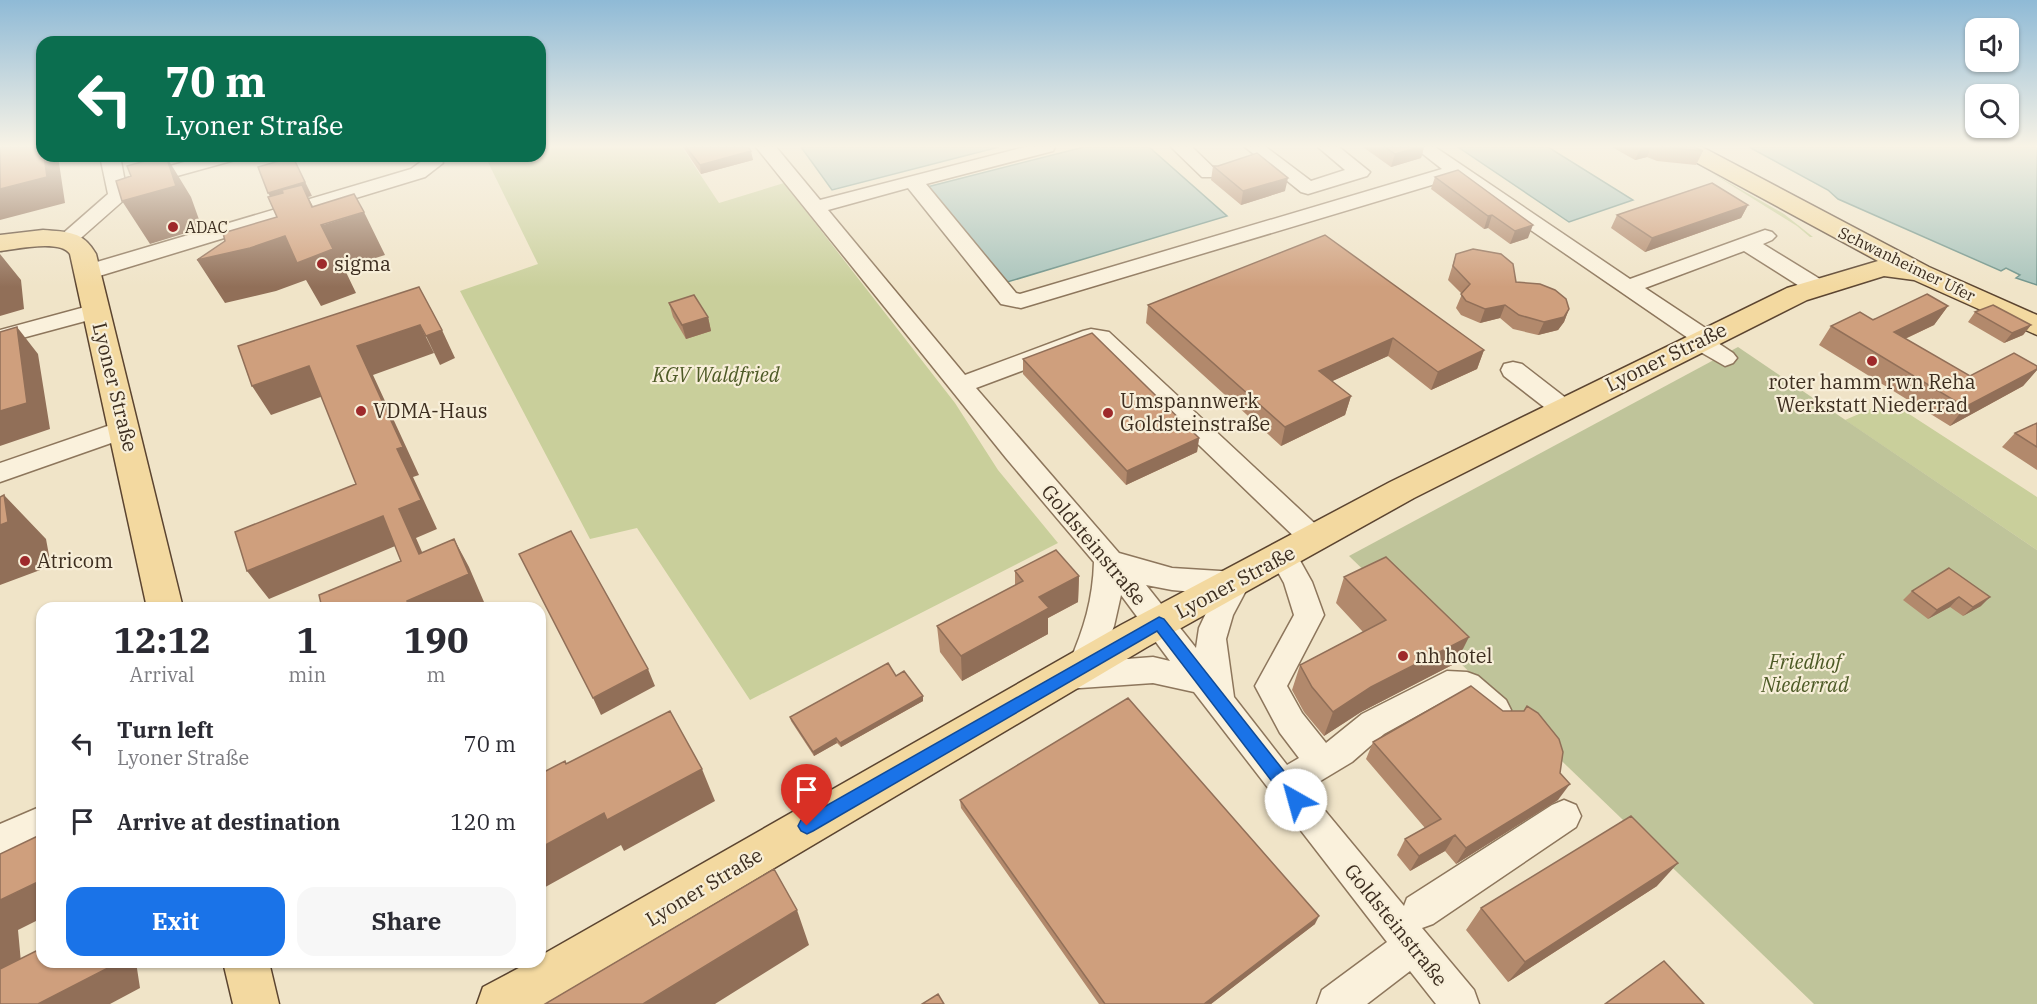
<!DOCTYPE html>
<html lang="en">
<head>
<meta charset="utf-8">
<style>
  :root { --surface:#fff; --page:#f7f7f7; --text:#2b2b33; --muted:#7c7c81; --accent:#1a73e8 }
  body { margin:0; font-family:"IBM Plex Serif",serif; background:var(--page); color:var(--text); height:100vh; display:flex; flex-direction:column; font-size:22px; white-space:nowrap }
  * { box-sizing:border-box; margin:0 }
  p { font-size:20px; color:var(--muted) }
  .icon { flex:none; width:33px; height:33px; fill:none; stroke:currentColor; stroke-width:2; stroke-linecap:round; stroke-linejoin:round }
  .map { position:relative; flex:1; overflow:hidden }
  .sheet { position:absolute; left:36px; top:602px; width:510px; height:366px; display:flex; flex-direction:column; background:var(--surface); border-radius:18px; box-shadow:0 2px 4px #0004 }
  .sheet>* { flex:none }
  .guide { position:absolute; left:36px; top:36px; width:510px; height:126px; border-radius:18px; box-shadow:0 2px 4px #0004; background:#0b6e4f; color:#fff; overflow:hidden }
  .tools { position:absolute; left:1965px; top:18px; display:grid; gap:12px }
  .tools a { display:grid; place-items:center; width:54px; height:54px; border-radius:12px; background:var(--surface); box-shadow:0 2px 4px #0004; font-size:30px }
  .pin { position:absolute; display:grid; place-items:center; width:51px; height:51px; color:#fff; margin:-62px -26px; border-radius:50% 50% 50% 0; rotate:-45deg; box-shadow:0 0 6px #0007 }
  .pin .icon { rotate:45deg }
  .me { position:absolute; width:66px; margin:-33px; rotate:322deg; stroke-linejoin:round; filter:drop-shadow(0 0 4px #0008) }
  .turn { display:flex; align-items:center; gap:21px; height:126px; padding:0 30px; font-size:27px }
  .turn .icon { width:78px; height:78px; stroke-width:2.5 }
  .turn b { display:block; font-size:42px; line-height:51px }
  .eta { display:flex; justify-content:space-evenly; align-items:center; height:102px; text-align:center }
  .eta b { font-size:36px; font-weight:800; line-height:42px }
  .cta { display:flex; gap:12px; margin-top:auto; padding:12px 30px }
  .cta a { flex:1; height:69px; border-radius:18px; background:var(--accent); color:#fff; font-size:24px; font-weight:800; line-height:69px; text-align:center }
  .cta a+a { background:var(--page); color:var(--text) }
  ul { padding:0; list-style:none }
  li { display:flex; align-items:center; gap:18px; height:78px; padding:0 30px }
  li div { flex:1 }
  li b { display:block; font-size:22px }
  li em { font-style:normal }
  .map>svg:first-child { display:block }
  .green { fill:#c9cf9b }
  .cemetery { fill:#bfc49a }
  .water { fill:#a9c4bc; stroke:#6f938a; stroke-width:1.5 }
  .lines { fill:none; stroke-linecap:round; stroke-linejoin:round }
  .minor-casing { stroke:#8d765c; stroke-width:3 }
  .major-casing { stroke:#5b4430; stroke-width:3 }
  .minor { fill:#faf1dc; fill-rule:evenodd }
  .major { fill:#f3d9a0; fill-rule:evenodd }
  .wall { fill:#b2896c }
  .shaded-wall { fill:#916f58 }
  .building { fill:#cf9f7d; stroke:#916f58; stroke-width:1.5 }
  .route { fill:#1a73e8; stroke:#114b97; stroke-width:1.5 }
  .poi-dot { fill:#9e2a2b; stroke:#f7eed8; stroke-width:2 }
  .labels { text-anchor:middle; stroke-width:4.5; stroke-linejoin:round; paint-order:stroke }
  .far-poi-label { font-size:16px; fill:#3d2e20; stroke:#f7eed8; text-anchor:start }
  .far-street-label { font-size:16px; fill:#3d2e20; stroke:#f7eed8 }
  .poi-label { font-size:20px; fill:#3d2e20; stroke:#f7eed8; text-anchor:start }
  .street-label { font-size:20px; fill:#3d2e20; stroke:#f7eed8 }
  .park-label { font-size:20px; font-style:italic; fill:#4d5a26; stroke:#f7eed8 }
</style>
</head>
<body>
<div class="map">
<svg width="2037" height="1004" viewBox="0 0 2037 1004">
  <rect width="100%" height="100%" fill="#f0e4c8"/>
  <path class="green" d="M540,147H682L719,203L784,183L955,403L998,470L1058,543L750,700L637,528L590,539L460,291L538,264L485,156H540Z
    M1710,172L1784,214L1813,237H1810L1797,226Z
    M1889,401L2037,497V550L1845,420Z"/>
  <path class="cemetery" d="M1738,347L2037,550V1004H1814L1349,556Z"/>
  <path class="water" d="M801,147H999L832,190Z
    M1084,147H1149L1227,216L1004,283L927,187Z
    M1458,147H1548L1633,200L1569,222Z
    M1749,147H2037V285L2016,278L2020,275L2006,268L2001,271L1838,199L1828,190Z"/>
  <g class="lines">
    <g class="minor-casing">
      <path id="minor" d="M756,147H776L820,200L1025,147H1055L1053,151L926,184L1016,293L1020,294L1442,169L1414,147H1435L1630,279L1765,230L1772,232L1776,236L1772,240L1763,244L1820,279L1823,284L1820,289H1804L1744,251L1645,288L1713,333L1717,338L1715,341L1733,353L1737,358L1733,363L1725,366L1690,346L1686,341L1688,338L1455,178L1021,308L1001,304L908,188L828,210L965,375L1083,331L1091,329L1109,332L1325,533L1329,540L1325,547L1315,551L1305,547L1094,344L976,388L1119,553L1172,568L1236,572L1246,575L1250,583L1233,615L1226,639L1234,697L1287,765L1299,758L1280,733L1255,686L1294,615L1284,583L1269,556L1273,548L1283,545L1293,548L1312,582L1324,615L1287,686L1302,713L1326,743L1362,714L1447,671L1467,672L1478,676L1506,700L1511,710L1506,720C1477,730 1475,699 1451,697L1384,734L1352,762L1307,789L1404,906L1407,898L1552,805L1564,800L1576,805L1581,816L1576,827L1433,924L1422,928L1474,990L1479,1004H1436L1410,971L1367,1004H1317L1322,990L1387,942L1194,692L1153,683L1066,689L1055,685L1051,676L1055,667L1069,663C1084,629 1093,599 1094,562L1006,458ZM1146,585L1172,590L1215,594L1199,628L1196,648ZM1121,595L1170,661L1153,657L1101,661L1114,626Z
        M1171,147H1192L1219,173L1216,177H1202Z
        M1245,147H1266L1311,181L1345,170L1318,147H1339L1370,172L1367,176L1308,194L1301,192Z
        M100,156H120L125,182L134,176L206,156H238L235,160L148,184L125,199L74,244H60L56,240L60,236L108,194Z
        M418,156H438L443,163L425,177L96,277H80L77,272L80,267L411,169L422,161Z
        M96,304L104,306L107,311L104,316L0,344V330Z
        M1513,362L1522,364L1571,402L1574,408L1571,414L1562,416L1553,414L1504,376L1501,370L1504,364Z
        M125,420L134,423L138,429L134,435L0,482V463Z
        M42,806V839L0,857V824Z"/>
    </g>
    <g class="major-casing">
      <path id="major" d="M1674,147H1702L1929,267L2037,315V335L1914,280L1884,276L1807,300L1414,498L1147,647L545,1004H477L483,987L530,962H540V956L1121,625L1390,482L1787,288L1878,261L1677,152Z
        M43,230C68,232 83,231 96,254L183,608H147L70,254C61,239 16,249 0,251V235Z
        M223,962H269L279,1004H233Z"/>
    </g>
    <use href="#minor" class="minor"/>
    <use href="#major" class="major"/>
  </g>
  <path class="wall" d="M683,147H748L753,160L701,174Z
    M1363,147H1424L1421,158L1391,167Z
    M1612,147H1694L1703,151L1696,165L1657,161L1647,157L1635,160Z
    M1213,166L1285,191L1241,205L1211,180Z
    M1435,177L1528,238L1510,244L1488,228L1484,229L1431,189Z
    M1748,205L1741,218L1645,252L1611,228L1617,215Z
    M1456,254L1516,282L1569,309L1564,322L1558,330L1538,335L1513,329L1500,318L1480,323L1461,315L1456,308L1462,294L1448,280Z
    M669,303L708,317L711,331L686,339L673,317Z
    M1148,305L1484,350L1477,369L1431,390L1388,356L1332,381L1351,396L1345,415L1281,446L1146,323Z
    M1948,306L1934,325L1905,339L1970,376L2037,366V370L2023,386L1950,426L1819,345L1831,326Z
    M1975,312L2031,325L2023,335L2004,343L1968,322Z
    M1023,359L1199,438L1197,452L1126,485L1023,374Z
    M2037,423V470L2002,447L2015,433Z
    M1949,568L1981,606L1963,616L1950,607L1928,619L1903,600L1912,591Z
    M1015,571L1079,576L1078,602L1048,618V634L962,681L940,652L937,626L1015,586Z
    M1344,577L1456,663L1361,712L1324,736L1304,712L1292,690L1300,665L1363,632L1336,603Z
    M896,676L923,701L841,747L837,743L814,756L791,721L790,717Z
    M1373,742L1560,773L1558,800L1456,864L1445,851L1410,871L1397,855L1405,839L1425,828L1366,759Z
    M960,800L1315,924L1211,1004H1099L961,808Z
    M1657,886L1508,982L1466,930L1481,908Z"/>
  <path class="shaded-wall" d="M1419,147H1424L1421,158L1391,167L1395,154Z
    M1641,147H1651L1647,157L1635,160Z
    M751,151L753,160L701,174L700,165Z
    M44,156H58L65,203L0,220V189Z
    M166,156L191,197L202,228L150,244L122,201Z
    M293,157L312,196L308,197L323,225L364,212L385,255L344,268L356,293L321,306L306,280L276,291L225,303L197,260L285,236L276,207L268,193Z
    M1288,178L1285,191L1241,205L1243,191Z
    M1748,205L1741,218L1645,252L1652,238Z
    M1492,215L1488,228L1484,229L1488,216Z
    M1533,225L1528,238L1510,244L1515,231Z
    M0,254L21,280L24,309L0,316Z
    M1505,305L1500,318L1480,323L1485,309Z
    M1948,306L1934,325L1881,350L1894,332Z
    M1569,309L1564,322L1558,330L1538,335L1544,322Z
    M708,317L711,331L686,339L682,325Z
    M420,325L434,353L373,375L419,475L413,477L437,529L416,538L435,582L419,554L399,509L357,346Z
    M2031,325L2023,335L2004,343L2012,333Z
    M17,327L38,354L50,429L0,446V411Z
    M442,330L455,358L440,365L426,336Z
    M1393,338L1388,356L1315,389L1319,371Z
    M1484,350L1477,369L1431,390L1438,372Z
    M309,366L326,395L271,415L252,386Z
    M2037,369V370L2023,386L1950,426L1965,407Z
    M1351,396L1345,415L1281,446L1285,427Z
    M1199,438L1197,452L1126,485L1127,471Z
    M4,495L46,539L51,566L0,585V525Z
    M383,516L400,544L269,599L247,571Z
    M454,539L469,567L484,602L472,608H409L407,601Z
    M1079,576L1078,602L1048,618V634L962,681L961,656L1039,597Z
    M1959,597L1950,607L1928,619L1937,610Z
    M1990,597L1981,606L1963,616L1973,607Z
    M1469,637L1456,663L1361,712L1324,736L1333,712L1371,687Z
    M648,669L655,686L601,715L593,698Z
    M923,696V701L841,747L840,743Z
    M540,717L546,729L540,732Z
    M836,738L837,743L814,756L813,752Z
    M702,769L715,801L624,851L621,845L540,890V848L604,813Z
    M1570,784L1558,800L1456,864L1466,848Z
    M1455,835L1445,851L1410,871L1419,856Z
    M1678,863L1657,886L1508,982L1525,962Z
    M42,880V918L18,930L24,995L0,982V900Z
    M797,910L809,945L715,1004H643Z
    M1319,916L1315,924L1211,1004H1204Z
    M108,962H136L140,988L110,1004H38Z"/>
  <path class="building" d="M0,147H42V156H44L47,177L0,189Z
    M686,147H748L751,151L700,165Z
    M1385,147H1419L1395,154Z
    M1661,147H1694L1703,151L1663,147Z
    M1257,153L1288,178L1243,191L1213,166H1218Z
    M163,156H166L176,186L122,201L116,181L131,176L127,166Z
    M293,157L305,182L268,193L258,167Z
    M1458,170L1533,225L1515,231L1492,215L1488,216L1435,177Z
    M1712,183L1748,205L1652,238L1617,215Z
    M302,185L312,207L354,194L364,212L321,225L333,249L297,263L285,236L250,248L197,260L225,241L223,233L277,217L268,197L283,193L282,190Z
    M1325,235L1484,350L1438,372L1393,338L1319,371L1351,396L1285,427L1148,305Z
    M1473,249L1501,254L1513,264L1516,282L1540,284L1555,290L1566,299L1569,309L1564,317L1544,322L1519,315L1505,305L1485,309L1466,301L1461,294L1470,284L1453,266L1456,254Z
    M419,287L442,330L426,336L420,325L357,346L403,447L397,449L421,500L399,509L419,554L454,539L469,574L407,601L409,608H322L319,595L401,561L383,516L247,571L235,532L356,484L309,366L252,386L238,346Z
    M1927,294L1948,306L1894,332L1970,376L2014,353L2037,366V369L1965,407L1831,326L1860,312L1873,320Z
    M694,295L708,317L682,325L669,303Z
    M1993,305L2031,325L2012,333L1975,312Z
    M17,327L27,403L0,411V332Z
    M1092,333L1199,438L1127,471L1023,359Z
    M2037,423V447L2015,433Z
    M4,495L8,522L0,525V497Z
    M571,531L648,669L593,698L519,554Z
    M1056,550L1079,576L1039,597L1049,608L961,656L937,626L1023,581L1015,571Z
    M1386,557L1469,637L1371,687L1333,712L1312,687L1300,665L1386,620L1344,577Z
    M1949,568L1990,597L1973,607L1959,597L1937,610L1912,591Z
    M888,663L896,676L904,671L923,696L840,743L836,738L813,752L790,717Z
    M1471,686L1503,711H1524L1527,706L1538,713L1559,739L1563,752L1560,773L1570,784L1466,848L1455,835L1419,856L1405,839L1441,819L1373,742Z
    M1128,698L1319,916L1204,1004H1105L960,800Z
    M670,711L702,769L607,820L604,813L540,848V774L565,761L566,764Z
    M1631,816L1678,863L1525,962L1481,908Z
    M42,834V880L0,900V854Z
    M774,869L797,910L643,1004H545Z
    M42,948V962H108V968L38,1004H0V969Z
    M1664,961L1704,1004H1605Z
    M938,994L944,1004H922Z"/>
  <linearGradient id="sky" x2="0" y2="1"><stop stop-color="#8fbad6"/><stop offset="0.51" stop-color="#f8f3e6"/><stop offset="1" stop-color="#f8f3e6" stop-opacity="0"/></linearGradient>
  <rect width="2037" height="287" fill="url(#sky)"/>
  <path class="route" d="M1159,617L1164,619L1302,794L1304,800L1302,805L1296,808L1290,805L1157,631L813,831L807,834L801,831L798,826L801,820Z"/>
  <g class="poi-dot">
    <circle cx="173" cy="227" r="6"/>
    <circle cx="322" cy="264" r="6"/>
    <circle cx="1872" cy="361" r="6"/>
    <circle cx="361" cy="411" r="6"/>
    <circle cx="1108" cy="413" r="6"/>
    <circle cx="25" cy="561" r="6"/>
    <circle cx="1403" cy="656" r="6"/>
  </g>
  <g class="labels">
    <g class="far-poi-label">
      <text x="185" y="233">ADAC</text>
    </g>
    <g class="far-street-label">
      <text transform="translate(1907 264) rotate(26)" y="6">Schwanheimer Ufer</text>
    </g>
    <g class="poi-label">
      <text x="334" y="271">sigma</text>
      <text x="1872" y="389" text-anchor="middle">roter hamm rwn Reha<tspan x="1872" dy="23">Werkstatt Niederrad</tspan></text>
      <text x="1120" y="408">Umspannwerk<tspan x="1120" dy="23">Goldsteinstraße</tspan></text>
      <text x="373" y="418">VDMA-Haus</text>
      <text x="37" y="568">Atricom</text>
      <text x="1415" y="663">nh hotel</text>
    </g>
    <g class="street-label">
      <text transform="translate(1666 357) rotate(-26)" y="7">Lyoner Straße</text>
      <text transform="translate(115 387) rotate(76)" y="7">Lyoner Straße</text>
      <text transform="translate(1094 545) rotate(50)" y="7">Goldsteinstraße</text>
      <text transform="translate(1235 582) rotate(-28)" y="7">Lyoner Straße</text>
      <text transform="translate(704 887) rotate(-31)" y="7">Lyoner Straße</text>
      <text transform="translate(1396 925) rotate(51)" y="7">Goldsteinstraße</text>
    </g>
    <g class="park-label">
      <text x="716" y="382">KGV Waldfried</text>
      <text x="1805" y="669">Friedhof<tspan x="1805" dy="23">Niederrad</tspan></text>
    </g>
  </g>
</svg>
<div class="tools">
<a><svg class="icon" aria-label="sound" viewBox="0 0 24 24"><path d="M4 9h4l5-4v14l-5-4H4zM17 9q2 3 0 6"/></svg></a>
<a><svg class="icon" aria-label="search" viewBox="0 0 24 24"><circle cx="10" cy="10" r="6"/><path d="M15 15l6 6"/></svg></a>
</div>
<div class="pin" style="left:807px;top:826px;background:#d93025"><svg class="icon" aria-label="arrive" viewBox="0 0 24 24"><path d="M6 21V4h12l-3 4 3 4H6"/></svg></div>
<svg class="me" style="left:1296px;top:800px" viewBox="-20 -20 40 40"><circle r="19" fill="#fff"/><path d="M0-13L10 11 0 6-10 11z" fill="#1a73e8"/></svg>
<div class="guide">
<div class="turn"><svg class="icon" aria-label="left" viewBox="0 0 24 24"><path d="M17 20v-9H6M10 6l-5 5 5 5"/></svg><div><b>70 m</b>Lyoner Straße</div></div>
</div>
<section class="sheet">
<div class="eta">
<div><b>12:12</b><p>Arrival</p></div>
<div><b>1</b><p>min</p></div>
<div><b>190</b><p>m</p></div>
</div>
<ul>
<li><svg class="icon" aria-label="left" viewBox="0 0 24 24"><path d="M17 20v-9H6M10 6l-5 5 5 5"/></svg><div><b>Turn left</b><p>Lyoner Straße</p></div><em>70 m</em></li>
<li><svg class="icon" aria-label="arrive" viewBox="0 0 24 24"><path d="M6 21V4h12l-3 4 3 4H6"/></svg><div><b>Arrive at destination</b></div><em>120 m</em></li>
</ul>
<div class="cta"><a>Exit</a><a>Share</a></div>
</section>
</div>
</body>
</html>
